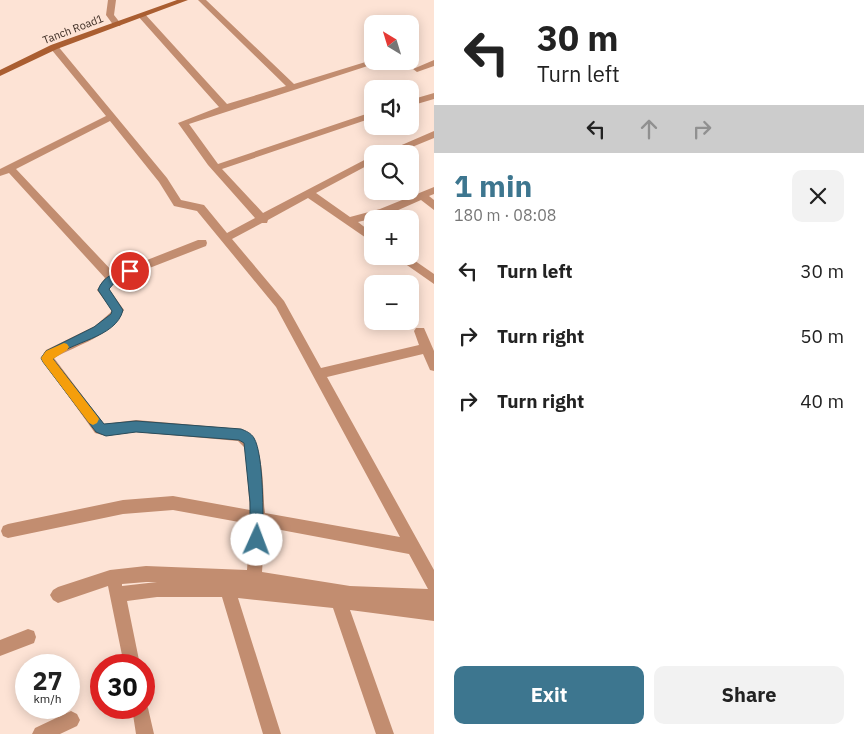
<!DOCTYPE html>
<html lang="en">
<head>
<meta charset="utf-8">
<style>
  :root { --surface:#fff; --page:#f2f2f2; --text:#222; --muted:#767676; --accent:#3d768f }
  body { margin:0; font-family:"IBM Plex Sans",sans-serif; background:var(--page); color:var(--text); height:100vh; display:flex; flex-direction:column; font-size:19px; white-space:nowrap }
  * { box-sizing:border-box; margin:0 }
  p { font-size:16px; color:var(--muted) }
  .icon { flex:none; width:28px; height:28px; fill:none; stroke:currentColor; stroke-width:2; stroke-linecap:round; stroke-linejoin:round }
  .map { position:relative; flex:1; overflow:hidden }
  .details { display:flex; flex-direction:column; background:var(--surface); width:430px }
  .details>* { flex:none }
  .banner { background:#fff; color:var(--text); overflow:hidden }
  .needle { width:32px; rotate:322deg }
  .tools { position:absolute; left:364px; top:15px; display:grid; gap:10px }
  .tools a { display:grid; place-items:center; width:55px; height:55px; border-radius:10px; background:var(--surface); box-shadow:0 2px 12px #0003; font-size:25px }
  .speed { position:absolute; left:15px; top:654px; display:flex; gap:10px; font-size:25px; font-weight:700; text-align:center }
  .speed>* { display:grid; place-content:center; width:65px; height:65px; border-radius:50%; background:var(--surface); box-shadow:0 2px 12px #0003; line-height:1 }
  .speed small { font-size:12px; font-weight:400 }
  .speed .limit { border:8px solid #d22; background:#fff; color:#111 }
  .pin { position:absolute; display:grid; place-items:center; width:42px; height:42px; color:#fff; margin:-21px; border:2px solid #fff; border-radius:50%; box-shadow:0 1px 5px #0007 }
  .me { position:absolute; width:55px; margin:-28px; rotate:2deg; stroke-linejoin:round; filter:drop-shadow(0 0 4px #0008) }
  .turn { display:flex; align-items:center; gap:18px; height:105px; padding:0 20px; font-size:22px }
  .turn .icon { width:65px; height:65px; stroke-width:2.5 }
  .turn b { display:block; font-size:35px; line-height:42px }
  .lanes { display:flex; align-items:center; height:48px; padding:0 20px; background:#0003; justify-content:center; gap:25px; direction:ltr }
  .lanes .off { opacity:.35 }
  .round { display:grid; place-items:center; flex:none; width:52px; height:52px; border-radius:10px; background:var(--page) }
  .overview { display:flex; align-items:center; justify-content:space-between; height:85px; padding:0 20px }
  h1 { font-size:30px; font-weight:700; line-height:38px; color:var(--accent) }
  .primary-button { display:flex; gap:10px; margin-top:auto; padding:10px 20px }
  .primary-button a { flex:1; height:58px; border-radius:10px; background:var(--accent); color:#fff; font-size:20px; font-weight:700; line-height:58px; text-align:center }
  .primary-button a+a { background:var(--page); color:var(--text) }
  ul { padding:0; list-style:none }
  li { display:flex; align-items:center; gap:15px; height:65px; padding:0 20px }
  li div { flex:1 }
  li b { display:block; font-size:19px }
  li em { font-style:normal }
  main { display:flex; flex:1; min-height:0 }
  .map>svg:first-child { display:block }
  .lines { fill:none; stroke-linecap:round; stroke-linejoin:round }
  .street { fill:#c28d70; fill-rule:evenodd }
  .secondary { fill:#aa5e31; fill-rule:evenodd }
  .route { fill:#3d768f; stroke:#284d5d }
  .slow { fill:#f59e0b }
  .labels { text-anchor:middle; stroke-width:5; stroke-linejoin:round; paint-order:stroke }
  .far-street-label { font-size:11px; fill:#3d2d24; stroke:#fde3d5 }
</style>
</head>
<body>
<main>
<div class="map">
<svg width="434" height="734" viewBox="0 0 434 734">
  <rect width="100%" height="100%" fill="#fde3d5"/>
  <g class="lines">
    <path class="street" d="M108,0H116L114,15L121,24L120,26H114L106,15Z
      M198,0H206L294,84L372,60L383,61L189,124L218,164L372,112V118L222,169L263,213L372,156V163L316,193L350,217L380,209L434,187V194L429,196L434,200V210L421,200L387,215L358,222L372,233V242L308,198L268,220L267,223H262L232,239L284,301L321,368L419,345L414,331L416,328H424L434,351V371L430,370L423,354L327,377L434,570V605H430H434V621L350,610L394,734H376L333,608L238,598L281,734H263L222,597H157L127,601L140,665H124L108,586L58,603L53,600L50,595L53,590L58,587L110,570L146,566L247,570L250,524L173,510L123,514L8,538L3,536L1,531L3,526L8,524L123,500L173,496L250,510L245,448L238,441L136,432L106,436L95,433L41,358L46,350L95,326L110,313L112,310L97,290L105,278L9,173L0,176V169L106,116L51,49L50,47L54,45H57L167,178L181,200L204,205L227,233L255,218L208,165L178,123L219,107L137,15L144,13L227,104L286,86ZM110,121L159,182L174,206L197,211L276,307L400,537L265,513C262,489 266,438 241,429L136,420L104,424L54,358C79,344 110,337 124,310L109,289L116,281L206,246L207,243L206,240H198L114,273L16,169ZM265,527L409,554L428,589L350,586L262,572ZM146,582H157L122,586V584Z
      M434,60V66L417,72L413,69Z
      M434,93V99L410,106V100Z
      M434,131V138L395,154H381Z
      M394,256H408L434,274V284Z
      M28,629L34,631L36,637L34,643L0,656V640Z
      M144,701L148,708L154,734H136L132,708H144Z
      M71,711L77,714L80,720L77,726L60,734H32L35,728Z"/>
    <path class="secondary" d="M177,0H188L57,49L0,76V70L51,45Z"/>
  </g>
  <path class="route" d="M130,267L135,271L133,274L116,281L109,289L123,310C116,339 69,341 53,359L104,424L136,421L241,429C246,431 251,433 254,438C264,455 263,518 263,540L261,544L257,546L252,544L250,540V502L244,443L239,440L136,432L106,436L96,432L43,362L41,358L46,351L94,327L111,314L112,311L98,290C103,276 116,272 130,267Z"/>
  <path class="slow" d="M64,343L67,344L69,347L67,350L53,359L97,416L99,419L97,423L93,425L89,423L43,362L41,358L46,351Z"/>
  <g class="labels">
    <g class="far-street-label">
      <text transform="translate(73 29) rotate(-21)" y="4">Tanch Road1</text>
    </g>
  </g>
</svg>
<div class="tools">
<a><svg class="needle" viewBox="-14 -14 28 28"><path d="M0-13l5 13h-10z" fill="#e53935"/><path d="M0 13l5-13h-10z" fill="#767676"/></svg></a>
<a><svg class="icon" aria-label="sound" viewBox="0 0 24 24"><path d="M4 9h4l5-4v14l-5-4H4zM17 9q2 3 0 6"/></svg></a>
<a><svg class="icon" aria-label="search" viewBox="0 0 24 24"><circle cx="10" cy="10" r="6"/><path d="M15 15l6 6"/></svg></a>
<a>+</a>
<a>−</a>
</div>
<div class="speed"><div>27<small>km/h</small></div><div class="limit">30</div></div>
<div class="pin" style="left:130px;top:271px;background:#d93025"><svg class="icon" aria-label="arrive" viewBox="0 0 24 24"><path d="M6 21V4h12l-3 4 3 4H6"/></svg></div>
<svg class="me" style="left:257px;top:540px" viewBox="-20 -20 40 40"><circle r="19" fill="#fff"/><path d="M0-13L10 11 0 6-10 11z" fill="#3d768f"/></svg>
</div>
<section class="details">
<div class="banner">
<div class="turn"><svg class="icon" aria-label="left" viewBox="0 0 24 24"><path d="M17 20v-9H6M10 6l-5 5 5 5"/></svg><div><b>30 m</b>Turn left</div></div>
<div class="lanes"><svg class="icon" aria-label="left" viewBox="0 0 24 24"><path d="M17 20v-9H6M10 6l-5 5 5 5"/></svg><svg class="icon off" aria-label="ahead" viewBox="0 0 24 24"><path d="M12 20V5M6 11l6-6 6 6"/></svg><svg class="icon off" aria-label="right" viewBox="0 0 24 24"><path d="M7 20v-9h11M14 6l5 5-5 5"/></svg></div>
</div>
<div class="overview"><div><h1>1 min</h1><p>180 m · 08:08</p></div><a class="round"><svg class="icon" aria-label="close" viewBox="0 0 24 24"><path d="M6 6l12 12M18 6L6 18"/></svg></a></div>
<ul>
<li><svg class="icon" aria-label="left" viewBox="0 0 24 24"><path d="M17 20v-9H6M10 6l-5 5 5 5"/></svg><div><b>Turn left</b></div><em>30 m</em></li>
<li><svg class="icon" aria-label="right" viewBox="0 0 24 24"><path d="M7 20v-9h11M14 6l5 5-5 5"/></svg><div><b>Turn right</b></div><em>50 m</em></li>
<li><svg class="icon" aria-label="right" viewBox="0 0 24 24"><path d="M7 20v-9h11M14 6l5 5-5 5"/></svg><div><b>Turn right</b></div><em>40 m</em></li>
</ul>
<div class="primary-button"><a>Exit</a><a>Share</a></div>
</section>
</main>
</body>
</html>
